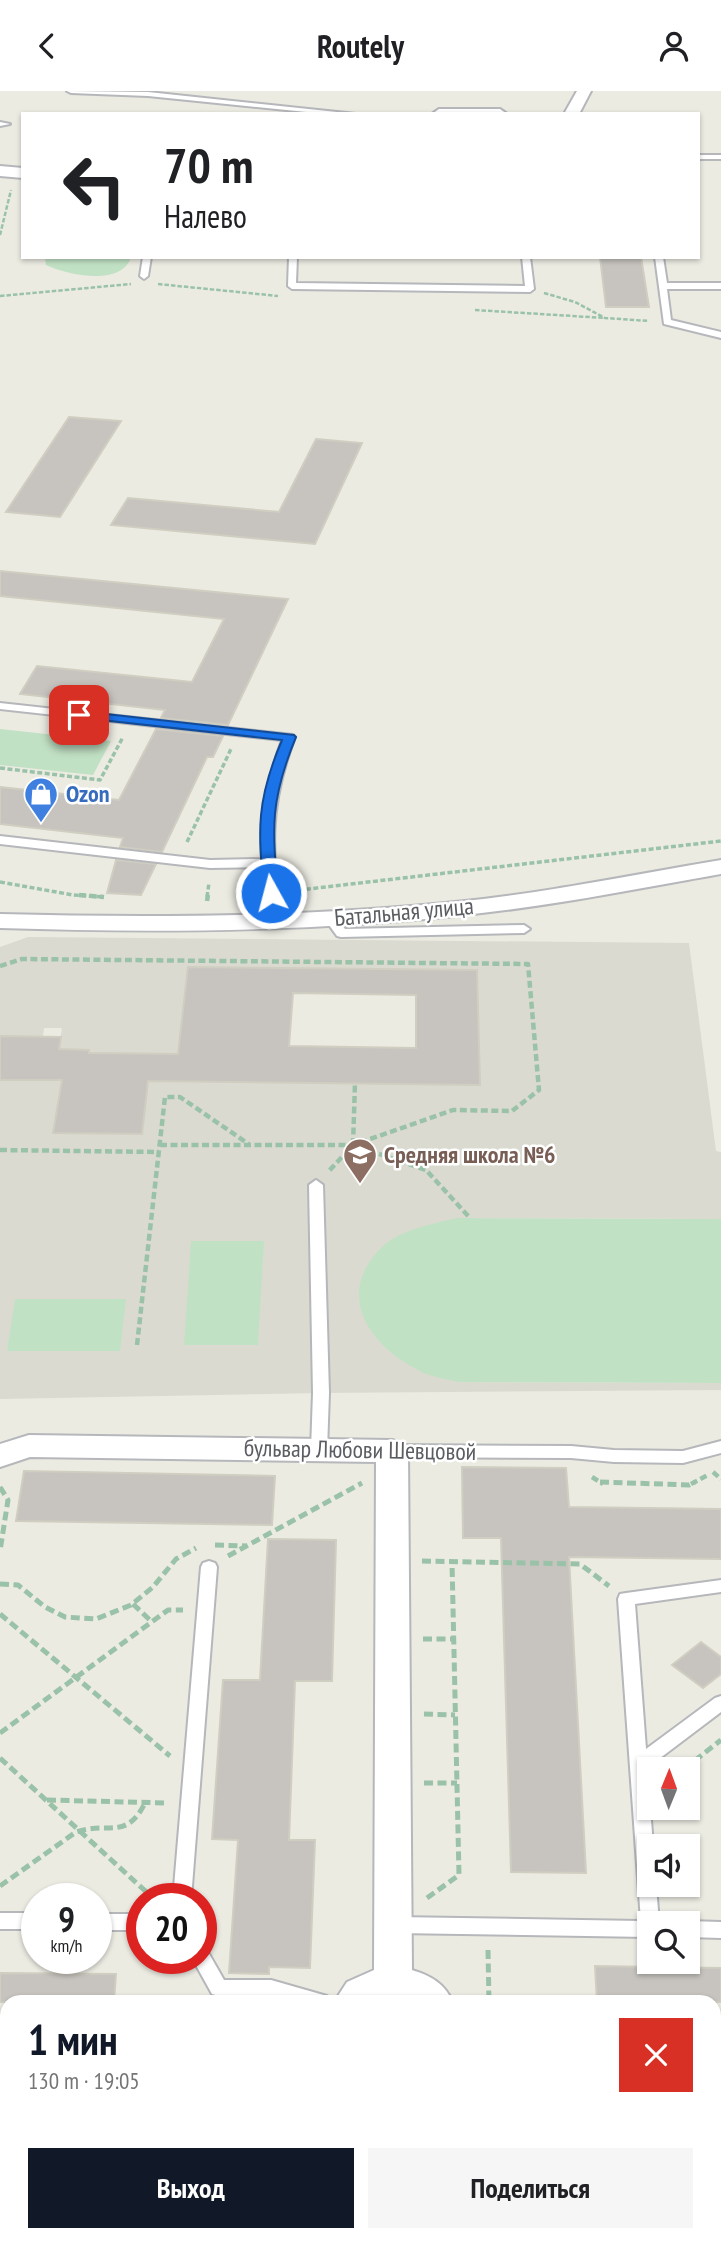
<!DOCTYPE html>
<html lang="ru">
<head>
<meta charset="utf-8">
<style>
  :root { --surface:#fff; --page:#f6f6f6; --text:#202124; --muted:#757577; --accent:#111827 }
  body { margin:0; font-family:"PT Sans Narrow",sans-serif; background:var(--page); color:var(--text); height:100vh; display:flex; flex-direction:column; font-size:26px; white-space:nowrap }
  * { box-sizing:border-box; margin:0 }
  p { font-size:23px; color:var(--muted) }
  .icon { flex:none; width:38px; height:38px; fill:none; stroke:currentColor; stroke-width:2; stroke-linecap:round; stroke-linejoin:round }
  .map { position:relative; flex:1; overflow:hidden }
  .drawer { position:absolute; left:0px; top:1904px; width:721px; height:247px; display:flex; flex-direction:column; background:var(--surface); border-radius:21px 21px 0 0; box-shadow:0 2px 5px #0004 }
  .drawer>* { flex:none }
  .banner { position:absolute; left:21px; top:21px; width:679px; height:147px; border-radius:0px; box-shadow:0 2px 5px #0004; background:#fff; color:var(--text); overflow:hidden }
  .needle { width:46px; rotate:1deg }
  .buttons { position:absolute; left:637px; top:1666px; display:grid; gap:14px }
  .buttons a { display:grid; place-items:center; width:63px; height:63px; border-radius:0px; background:var(--surface); box-shadow:0 2px 5px #0004; font-size:35px }
  .speed { position:absolute; left:21px; top:1792px; display:flex; gap:14px; font-size:35px; font-weight:700; text-align:center }
  .speed>* { display:grid; place-content:center; width:91px; height:91px; border-radius:50%; background:var(--surface); box-shadow:0 2px 5px #0004; line-height:1 }
  .speed small { font-size:18px; font-weight:400 }
  .speed .limit { border:10px solid #d22; background:#fff; color:#111 }
  .pin { position:absolute; display:grid; place-items:center; width:60px; height:60px; color:#fff; margin:-30px; border-radius:14px; box-shadow:0 4px 10px #0006 }
  .me { position:absolute; width:77px; margin:-38px; rotate:353deg; stroke-linejoin:round; filter:drop-shadow(0 0 5px #0008) }
  .turn { display:flex; align-items:center; gap:24px; height:147px; padding:0 28px; font-size:32px }
  .turn .icon { width:91px; height:91px; stroke-width:2.5 }
  .turn b { display:block; font-size:49px; line-height:60px }
  .round { display:grid; place-items:center; flex:none; width:74px; height:74px; border-radius:0px; background:var(--page) }
  .overview { display:flex; align-items:center; justify-content:space-between; height:119px; padding:0 28px }
  h1 { font-size:42px; font-weight:700; line-height:52px; color:var(--accent) }
  .button { display:flex; gap:14px; margin-top:auto; padding:14px 28px }
  .button a { flex:1; height:80px; border-radius:0px; background:var(--accent); color:#fff; font-size:28px; font-weight:700; line-height:80px; text-align:center }
  .button a+a { background:var(--page); color:var(--text) }
  header { display:flex; justify-content:space-between; align-items:center; height:91px; padding:0 28px; background:var(--surface); font-size:32px; font-weight:700 }
  .map>svg:first-child { display:block }
  .education { fill:#dbdad0 }
  .green { fill:#c1e1c4 }
  .building { fill:#c7c4bf; stroke:#d0cdc1; stroke-width:2; fill-rule:evenodd }
  .lines { fill:none; stroke-linecap:round; stroke-linejoin:round }
  .lane-casing { stroke:#b5b7bb; stroke-width:4 }
  .street-casing { stroke:#b5b7bb; stroke-width:4 }
  .path-far3 { stroke:#9ac2a9; stroke-width:2.5; stroke-dasharray:4.5 2; stroke-linecap:butt }
  .path-far2 { stroke:#9ac2a9; stroke-width:3.5; stroke-dasharray:5 2.5; stroke-linecap:butt }
  .path-far1 { stroke:#9ac2a9; stroke-width:4.5; stroke-dasharray:7 3.5; stroke-linecap:butt }
  .path { stroke:#9ac2a9; stroke-width:5; stroke-dasharray:9 4.5; stroke-linecap:butt }
  .lane { fill:#fff; fill-rule:evenodd }
  .street { fill:#fff; fill-rule:evenodd }
  .route { fill:#1a73e8; stroke:#114b97; stroke-width:2 }
  .labels { text-anchor:middle; stroke-width:5; stroke-linejoin:round; paint-order:stroke }
  .shop-label { font-size:24px; font-weight:bold; fill:#366cbe; stroke:#fff; text-anchor:start }
  .street-label { font-size:24px; fill:#5a5d61; stroke:#fff }
  .education-label { font-size:24px; font-weight:bold; fill:#785e54; stroke:#fff; text-anchor:start }
</style>
</head>
<body>
<header><svg class="icon" aria-label="back" viewBox="0 0 24 24"><path d="M15 5l-7 7 7 7"/></svg>Routely<svg class="icon" aria-label="person" viewBox="0 0 24 24"><circle cx="12" cy="8" r="4"/><path d="M4 21q1-7 8-7t8 7"/></svg></header>
<div class="map">
<svg width="721" height="2150" viewBox="0 0 721 2150">
  <rect width="100%" height="100%" fill="#ecebe2"/>
  <path class="education" d="M28,846L689,852L716,1060L721,1061V1128L457,1127L459,1291L721,1292V1299L321,1302L0,1308V989H62L53,1042L141,1043L149,984L480,993L477,879L189,876L178,963L89,962V959L77,958L58,962L62,937H44L43,945H0V856Z"/>
  <path class="green" d="M131,166C122,196 67,184 46,174L45,167Z
    M0,638L111,650L93,684L0,674Z
    M457,1127L721,1128V1292L459,1291C446,1288 430,1286 418,1279C368,1254 334,1202 382,1156C401,1138 433,1133 457,1127Z
    M191,1150H264L258,1254H184Z
    M15,1208H126L120,1260H7Z"/>
  <path class="building" d="M600,166H641L649,216H606Z
    M69,326L121,330L60,426L6,421Z
    M316,348L362,352L315,453L111,434L128,407L279,421Z
    M0,480L288,508L228,634L161,627L165,619L20,603L37,575L192,591L224,528L0,505Z
    M156,638L223,645L213,666H207L162,761L120,756L123,747L0,733V696L119,709Z
    M116,769L156,773L141,804L107,802Z
    M188,876L477,879L480,994L148,990L142,1043L53,1042L62,989H0V945L61,946L59,958L89,959V962L178,963ZM293,902L416,904V957L289,955Z
    M462,1376L566,1377L569,1416L721,1418V1468L569,1466L586,1782L511,1781L501,1447H463Z
    M24,1380L275,1385L272,1434L16,1430Z
    M268,1448L336,1449L332,1590H295L289,1749H315L310,1877L269,1876V1883L229,1882L238,1749L212,1748L223,1589H260Z
    M701,1551L721,1566V1583L703,1597L672,1574Z
    M595,1875L721,1877V1911H597Z
    M0,1882L116,1883L114,1911H0Z"/>
  <g class="lines">
    <g class="lane-casing">
      <path id="lane" d="M67,0L148,1L356,23H326L148,5L71,2Z
        M0,31L10,33L0,35Z
        M698,64H721V68H698Z
        M143,166H151L148,185L144,188L140,185Z
        M289,166H297L296,192L525,195L522,166H530L534,198L530,201L292,198L288,195Z
        M655,166H663L667,192H721V198H667L671,229L721,241V247L664,233Z
        M0,612L293,644L295,646C268,717 272,757 281,831L279,834L275,835L269,831L263,776L210,777L0,753V745L210,769L262,768C259,726 268,688 282,649L0,618Z
        M330,823L334,824L345,838L524,834L530,838L524,842L341,846L337,845L324,827Z
        M316,1089L323,1094L329,1302L327,1359L325,1363H313L311,1359L313,1302L309,1094Z
        M721,1350V1362L683,1372L614,1371L571,1367L392,1366L386,1364L384,1360L386,1356L392,1354L571,1355L614,1359L683,1360Z
        M209,1470L215,1472L217,1476L191,1808H173L201,1476L203,1472Z
        M721,1489V1501L635,1513L646,1658L715,1607L721,1605V1621L647,1677L653,1755H649V1794H656L659,1832H649V1846L395,1842L388,1840L386,1834L388,1828L395,1826L641,1830L618,1508L620,1503L626,1502Z
        M0,1822H37V1838H0Z
        M96,1823H142V1839H96Z
        M688,1830L721,1831V1847L688,1846V1832H682Z
        M201,1859L208,1861L224,1889H271L327,1905L330,1911H291L271,1905H219L212,1903L192,1867H201Z"/>
    </g>
    <g class="street-casing">
      <path id="street" d="M577,0H591L579,23H564Z
        M439,18H500L507,23H432Z
        M0,75L23,77V87L0,85Z
        M721,769V783C636,798 551,815 465,824C311,841 155,842 0,837V823C155,827 311,826 465,810C551,801 636,783 721,769Z
        M29,1344L392,1349L403,1352L408,1360L412,1879C431,1885 444,1892 453,1911L393,1909L334,1911L347,1891L374,1879L376,1371L30,1366L0,1376V1353Z
        M292,2144H332L333,2150H291Z"/>
    </g>
    <path class="path-far3" d="M0,144L11,99
      M158,193L278,205
      M544,202L575,211L605,227L649,230
      M0,205L131,193
      M475,219L605,227"/>
    <path class="path-far2" d="M0,677L100,689L123,646
      M187,751L231,658
      M0,791L73,804L104,806
      M291,800L721,750
      M207,806L209,792"/>
    <path class="path-far1" d="M79,804L104,806
      M207,810L208,804
      M0,875L22,868L528,873L539,999L512,1020L453,1019L353,1054L328,1081
      M160,1054H353L426,1079L470,1127
      M353,1054L355,992
      M0,1059L159,1061
      M137,1254L165,1006H180L250,1054
      M713,1381L721,1388
      M592,1386L603,1393
      M691,1393L708,1384"/>
    <path class="path" d="M600,1391L689,1394L695,1391
      M0,1396L8,1409L0,1460
      M215,1454L247,1455
      M228,1465L362,1392
      M422,1470L580,1473L609,1495
      M0,1493L18,1494L45,1516L65,1526L96,1528L131,1514L153,1496L176,1468L196,1457
      M133,1513L152,1531
      M0,1523L170,1665
      M423,1548H454
      M424,1623L455,1624
      M0,1642L168,1519H183
      M0,1667L154,1808
      M684,1678L721,1649
      M424,1692H457
      M47,1709L167,1712
      M0,1795L76,1741C108,1730 126,1750 145,1712
      M427,1807L459,1784L452,1471
      M488,1859L489,1911
      M0,2025H7
      M714,2035L721,2036
      M101,2150L105,2144
      M386,2150L389,2144"/>
    <use href="#lane" class="lane"/>
    <use href="#street" class="street"/>
  </g>
  <path class="route" d="M79,620L294,644L296,646C270,709 272,736 278,802L276,805H266L264,802C258,738 256,710 282,649L74,626V621Z"/>
  <defs>
    <g id="shop-pin" transform="scale(1.75)"><path d="M0 17L-7.5 6A9.5 9.5 0 1 1 7.5 6Z" fill="#3f7fe0" stroke="#fff"/><path d="M-5-2.5h2.3a2.7 3.5 0 0 1 5.4 0H5L5.5 6h-11ZM-1.5-2.5h3a1.5 2.3 0 0 0-3 0Z" fill="#fff"/></g>
    <g id="school-pin" transform="scale(1.75)"><path d="M0 17L-7.5 6A9.5 9.5 0 1 1 7.5 6Z" fill="#8d6e63" stroke="#fff"/><path d="M0-5L7-2L0 1L-7-2ZM-4 1L0 2.5L4 1V4Q0 6-4 4Z" fill="#fff"/></g>
  </defs>
  <g fill-rule="evenodd">
    <use href="#shop-pin" x="41" y="703"/>
    <use href="#school-pin" x="360" y="1064"/>
  </g>
  <g class="labels">
    <g class="shop-label">
      <text x="66" y="711">Ozon</text>
    </g>
    <g class="street-label">
      <text transform="translate(404 821) rotate(-5)" y="8">Батальная улица</text>
      <text transform="translate(360 1359) rotate(1)" y="8">бульвар Любови Шевцовой</text>
    </g>
    <g class="education-label">
      <text x="384" y="1072">Средняя школа №6</text>
    </g>
  </g>
</svg>
<div class="buttons">
<a><svg class="needle" viewBox="-14 -14 28 28"><path d="M0-13l5 13h-10z" fill="#e53935"/><path d="M0 13l5-13h-10z" fill="#757577"/></svg></a>
<a><svg class="icon" aria-label="sound" viewBox="0 0 24 24"><path d="M4 9h4l5-4v14l-5-4H4zM17 9q2 3 0 6"/></svg></a>
<a><svg class="icon" aria-label="search" viewBox="0 0 24 24"><circle cx="10" cy="10" r="6"/><path d="M15 15l6 6"/></svg></a>
</div>
<div class="speed"><div>9<small>km/h</small></div><div class="limit">20</div></div>
<div class="pin" style="left:79px;top:624px;background:#d93025"><svg class="icon" aria-label="arrive" viewBox="0 0 24 24"><path d="M6 21V4h12l-3 4 3 4H6"/></svg></div>
<svg class="me" style="left:271px;top:802px" viewBox="-20 -20 40 40"><circle r="17" fill="#1a73e8" stroke="#fff" stroke-width="3"/><path d="M0-11L8 9 0 5-8 9z" fill="#fff"/></svg>
<div class="banner">
<div class="turn"><svg class="icon" aria-label="left" viewBox="0 0 24 24"><path d="M17 20v-9H6M10 6l-5 5 5 5"/></svg><div><b>70 m</b>Налево</div></div>
</div>
<section class="drawer">
<div class="overview"><div><h1>1 мин</h1><p>130 m · 19:05</p></div><a class="round" style="background:#d93025;color:#fff"><svg class="icon" aria-label="close" viewBox="0 0 24 24"><path d="M6 6l12 12M18 6L6 18"/></svg></a></div>
<div class="button"><a>Выход</a><a>Поделиться</a></div>
</section>
</div>
</body>
</html>
